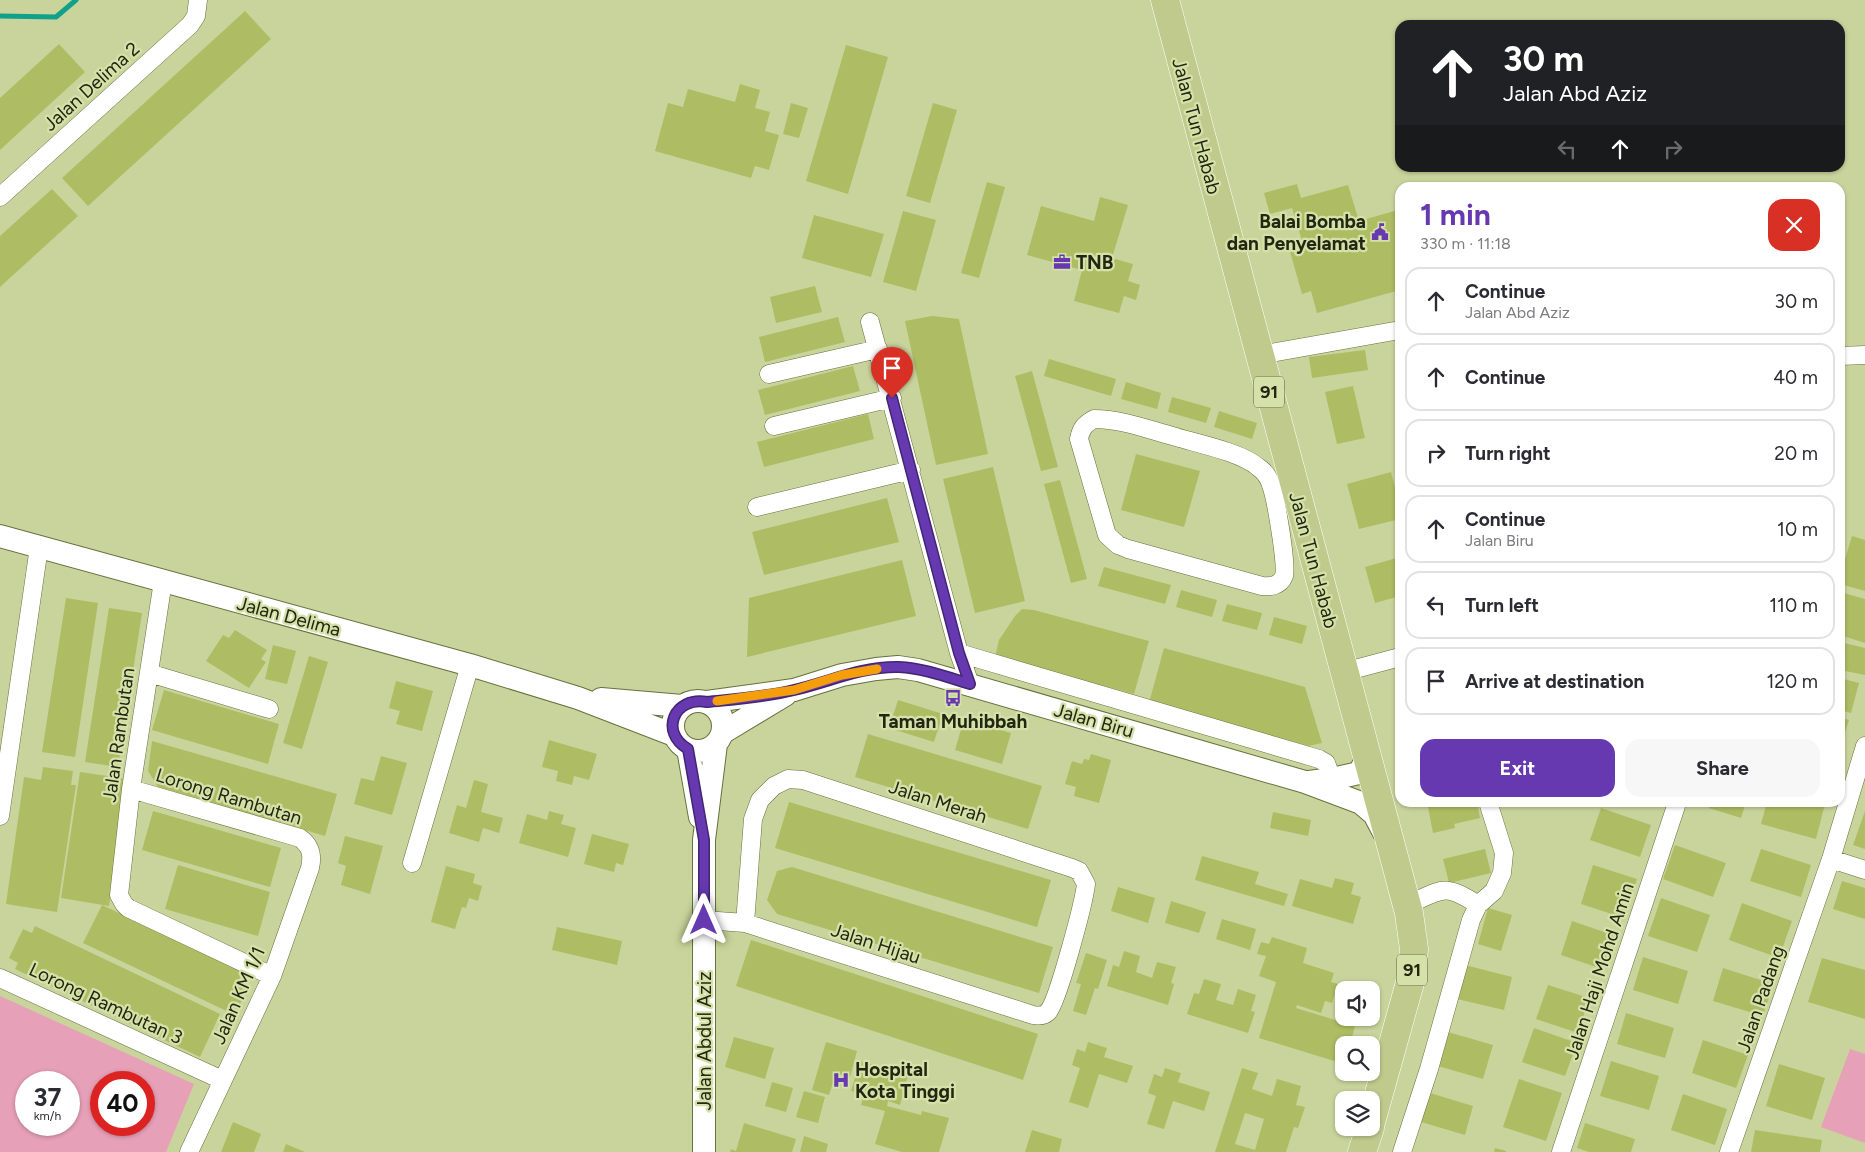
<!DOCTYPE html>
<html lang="en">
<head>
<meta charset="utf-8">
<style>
  :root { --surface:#fff; --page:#f7f7f7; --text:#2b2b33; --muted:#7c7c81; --line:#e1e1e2; --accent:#6739b0 }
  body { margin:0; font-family:Figtree,sans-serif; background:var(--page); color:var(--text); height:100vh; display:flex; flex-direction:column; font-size:19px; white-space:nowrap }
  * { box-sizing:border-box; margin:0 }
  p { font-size:16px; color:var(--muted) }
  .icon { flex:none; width:28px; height:28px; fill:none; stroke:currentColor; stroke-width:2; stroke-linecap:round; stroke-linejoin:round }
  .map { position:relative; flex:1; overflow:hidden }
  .side { position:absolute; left:1395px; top:182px; width:450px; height:625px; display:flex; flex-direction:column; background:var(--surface); border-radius:15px; box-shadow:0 1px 4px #0004 }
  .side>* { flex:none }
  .hud { position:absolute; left:1395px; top:20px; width:450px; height:152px; border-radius:15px; box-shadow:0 1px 4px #0004; background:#202124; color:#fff; overflow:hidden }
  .fabs { position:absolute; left:1335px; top:981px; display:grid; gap:10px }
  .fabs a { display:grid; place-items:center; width:45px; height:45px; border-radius:10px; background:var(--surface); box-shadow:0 1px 4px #0004; font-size:25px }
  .speed { position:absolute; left:15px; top:1071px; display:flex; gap:10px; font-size:25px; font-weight:700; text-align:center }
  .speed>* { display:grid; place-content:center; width:65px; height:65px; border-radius:50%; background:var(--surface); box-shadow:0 1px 4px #0004; line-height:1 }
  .speed small { font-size:12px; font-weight:400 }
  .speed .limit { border:8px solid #d22; background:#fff; color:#111 }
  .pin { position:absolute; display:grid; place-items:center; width:42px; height:42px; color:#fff; margin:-51px -21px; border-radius:50% 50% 50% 0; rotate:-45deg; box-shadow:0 0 5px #0007 }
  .pin .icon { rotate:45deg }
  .me { position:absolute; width:55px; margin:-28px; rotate:0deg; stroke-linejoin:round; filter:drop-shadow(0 0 4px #0008) }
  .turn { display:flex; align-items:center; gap:18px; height:105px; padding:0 25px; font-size:22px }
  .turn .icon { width:65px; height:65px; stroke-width:2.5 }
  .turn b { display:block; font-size:35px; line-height:42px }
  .lanes { display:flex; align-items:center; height:48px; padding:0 25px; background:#0003; justify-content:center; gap:25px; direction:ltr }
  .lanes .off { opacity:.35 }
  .round { display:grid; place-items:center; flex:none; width:52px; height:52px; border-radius:15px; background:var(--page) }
  .overview { display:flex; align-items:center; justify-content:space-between; height:85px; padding:0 25px }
  h1 { font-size:30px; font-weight:700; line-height:38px; color:var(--accent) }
  .action { display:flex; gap:10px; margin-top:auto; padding:10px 25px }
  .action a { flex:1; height:58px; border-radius:15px; background:var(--accent); color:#fff; font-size:20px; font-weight:700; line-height:58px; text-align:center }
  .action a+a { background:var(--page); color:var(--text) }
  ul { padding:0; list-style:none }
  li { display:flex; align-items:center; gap:15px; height:68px; margin:0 10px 8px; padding:0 15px; border:2px solid var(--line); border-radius:15px }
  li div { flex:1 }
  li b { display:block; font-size:19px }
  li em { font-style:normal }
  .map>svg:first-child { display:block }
  .green { fill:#e6a0b8; fill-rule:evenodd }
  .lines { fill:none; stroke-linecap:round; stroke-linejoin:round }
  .stream { stroke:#0fa189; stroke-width:5 }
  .building { fill:#aebd63; fill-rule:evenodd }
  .minor-casing { stroke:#68703d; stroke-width:19 }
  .tertiary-casing { stroke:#68703d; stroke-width:24 }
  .trunk-casing { stroke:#fff; stroke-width:29 }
  .minor { stroke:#fff; stroke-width:18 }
  .tertiary { stroke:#fff; stroke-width:22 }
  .trunk { stroke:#c0ca8c; stroke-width:28 }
  .route-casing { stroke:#432572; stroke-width:12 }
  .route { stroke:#6739b0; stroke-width:9 }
  .slow { stroke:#f59e0b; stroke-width:9 }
  .labels { text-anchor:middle; stroke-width:4.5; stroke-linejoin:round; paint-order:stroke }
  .shield { fill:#d6e1a9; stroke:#595e3f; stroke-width:1 }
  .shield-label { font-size:18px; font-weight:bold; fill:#232611 }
  .street-label { font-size:19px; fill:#232611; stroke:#d6e1a9 }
  .poi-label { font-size:19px; font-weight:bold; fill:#232611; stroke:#d6e1a9; text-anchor:start }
</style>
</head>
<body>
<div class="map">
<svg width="1865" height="1152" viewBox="0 0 1865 1152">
  <rect width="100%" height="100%" fill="#c9d49c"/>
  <path class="green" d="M0,996L194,1084L166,1152H0ZM26,1082H69V1125H26ZM101,1082H144V1125H101Z
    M1850,1049L1865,1054V1143L1821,1127Z"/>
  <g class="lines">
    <path class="stream" d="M0,16L56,17L76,0"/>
  </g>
  <path class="building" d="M245,11L271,39L88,206L62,178Z
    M59,44L85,72L0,150V98Z
    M846,45L888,57L848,194L806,181Z
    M740,84L760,90L755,108L770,112L765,131L779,135L769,170L755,166L751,178L655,151L668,103L683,107L688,89L735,102Z
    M791,103L808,108L799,138L783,134Z
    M933,103L957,110L930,203L906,196Z
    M987,182L1005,187L979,278L961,273Z
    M1297,184L1301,198L1348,185L1359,221L1398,210L1400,218V290L1317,313L1311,291L1302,294L1289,248L1303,244L1292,208L1270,214L1264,193Z
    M52,189L78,216L0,287V236Z
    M1100,197L1128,205L1112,258L1133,264L1128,281L1140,285L1136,300L1124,296L1119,313L1074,301L1082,270L1027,255L1041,206L1094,221Z
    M903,211L936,220L916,291L883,282Z
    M814,215L884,234L871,277L802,258Z
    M815,286L822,312L776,323L770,297Z
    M932,316L959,319L988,454L936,465L905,321Z
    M838,317L845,342L765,362L759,337Z
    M1365,350L1368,370L1312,378L1309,357Z
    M1049,359L1116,379L1111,396L1044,376Z
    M853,366L860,391L765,415L758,390Z
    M1032,371L1058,467L1041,471L1015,376Z
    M1126,382L1161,393L1157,409L1121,399Z
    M1353,386L1365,438L1337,444L1325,392Z
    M1172,397L1211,408L1206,423L1168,412Z
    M1219,411L1257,423L1252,439L1214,427Z
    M868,414L874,439L764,467L757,442Z
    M1136,454L1200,471L1184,527L1121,510Z
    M993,467L1025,601L975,613L943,479Z
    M1391,472L1400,508V519L1359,529L1347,484Z
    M1060,480L1087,579L1071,583L1044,484Z
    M887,498L899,542L764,575L752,532Z
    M1852,536L1865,540V591L1840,584V576Z
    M1400,557V596L1375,603L1365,567Z
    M902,560L916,616L747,657L749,598Z
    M1104,567L1171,585L1165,604L1098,586Z
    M1181,590L1217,600L1212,617L1176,607Z
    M1840,592L1865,599V643L1840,635Z
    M66,598L98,603L75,757L42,752Z
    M1227,604L1262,613L1257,630L1222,621Z
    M109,608L142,613L118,767L85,762Z
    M1022,609L1034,610L1149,641L1134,694L995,657L999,640L1015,616Z
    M1274,617L1307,626L1302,644L1269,635Z
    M235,630L267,650L261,659L266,662L249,688L206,661L223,635L229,638Z
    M1840,642L1865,648V675L1840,670Z
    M273,645L296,651L287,684L265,679Z
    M1164,648L1305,687L1322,743L1308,746L1149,703Z
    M309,656L328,662L302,749L283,743Z
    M1840,678L1859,683L1851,713L1840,710Z
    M396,681L433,691L422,731L396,724L400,711L389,708Z
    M164,690L279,724L268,764L152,730Z
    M898,700L943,714L934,742L889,728Z
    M1840,717L1849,720L1840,747Z
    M964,719L1011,733L1002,764L955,750Z
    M868,734L1042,786L1028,829L855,777Z
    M549,740L597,754L589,780L574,776L572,785L556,781L558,771L542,767Z
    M152,741L337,794L325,836L158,787L148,771Z
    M1091,754L1111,760L1099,803L1074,796L1076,787L1065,784L1072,761L1082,764L1084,759L1089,760Z
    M381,756L407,763L392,815L354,804L361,778L374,781Z
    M43,767L73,771L71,785H76L57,912L6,904L24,777L41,780Z
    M80,772L128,779L109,906L61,898Z
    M474,780L488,784L481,812L503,818L499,833L483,828L479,842L449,833L457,805L466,808Z
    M789,802L1051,880L1037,927L775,848Z
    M1427,802H1477L1480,818L1454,824L1455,828L1433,833Z
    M1711,802H1746L1741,818L1709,808Z
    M1767,802H1820L1825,804L1816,839L1761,824Z
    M1601,808L1651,825L1640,857L1590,840Z
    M153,811L281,848L270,887L142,850Z
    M549,811L564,815L561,824L576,828L568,857L519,843L527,814L547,820Z
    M1865,811V849L1853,845Z
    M1273,812L1311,820L1308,836L1270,828Z
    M592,834L629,844L623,865L616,863L614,872L584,864Z
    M345,836L383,846L370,894L341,885L346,866L338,863Z
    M1675,845L1726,863L1713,897L1663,879Z
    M1485,849L1491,873L1449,883L1443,859Z
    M1761,849L1811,865L1801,897L1750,881Z
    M1202,856L1259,872L1255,884L1288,894L1284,906L1195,880Z
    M178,865L270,892L258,936L165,909Z
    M1593,865L1637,879L1624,918L1581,904Z
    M446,866L475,874L473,883L482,886L478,901L469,898L466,908L462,907L455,929L431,922Z
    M792,867L1053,947L1039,993L777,914L767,900L777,871Z
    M1335,878L1354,883L1351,894L1361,897L1353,924L1292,906L1300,879L1332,888Z
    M1842,881L1865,888V919L1833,909Z
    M1118,887L1155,898L1148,923L1111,911Z
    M1661,898L1710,915L1697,952L1648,936Z
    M1171,901L1206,912L1199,933L1165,923Z
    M1742,903L1792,921L1779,958L1729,940Z
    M102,905L243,972L239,980L249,985L235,1015L83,943Z
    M1488,908L1512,915L1501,951L1478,944Z
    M1222,919L1256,929L1250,950L1216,939Z
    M1572,921L1613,935L1602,969L1561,955Z
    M35,926L220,1014L200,1057L15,969L18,963L9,958L23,929L32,933Z
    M557,927L622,941L617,965L552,950Z
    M1272,937L1307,948L1303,963L1334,973L1331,982L1338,984L1332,1003L1325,1001L1321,1013L1297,1005L1296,1008L1355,1026L1350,1045H1344V1064L1259,1038L1276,982L1259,976L1266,956L1257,954L1261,942L1269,944Z
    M751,940L1038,1034L1023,1080L736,986Z
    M1124,951L1140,956L1136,972L1152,978L1157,962L1176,967L1171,983L1174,984L1168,1005L1107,986L1113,965L1119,967Z
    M1086,953L1107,960L1098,989L1095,988L1086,1015L1073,1011L1081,984L1076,983Z
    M1643,957L1688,971L1678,1004L1633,990Z
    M1822,958L1865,970V1019L1808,1002Z
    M1465,965L1512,977L1504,1010L1457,999Z
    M1723,968L1773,984L1763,1016L1713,1001Z
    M1204,979L1221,984L1216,1000L1233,1005L1238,989L1256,995L1251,1011L1255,1012L1248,1033L1187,1014L1194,993L1199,994Z
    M1548,985L1589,998L1578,1033L1536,1019Z
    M1626,1013L1674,1028L1665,1058L1617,1044Z
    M1534,1028L1577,1043L1565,1076L1522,1062Z
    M1448,1032L1493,1045L1483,1079L1438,1066Z
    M734,1037L774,1048L765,1079L725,1067Z
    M1703,1040L1748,1055L1736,1088L1692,1073Z
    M826,1042L857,1051L850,1077L836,1073L829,1095L812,1090Z
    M1088,1042L1107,1048L1104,1057L1133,1066L1127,1083L1099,1074L1088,1108L1069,1102L1080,1068L1072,1065L1077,1049L1085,1052Z
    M860,1061L908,1075L900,1105L888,1101L887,1106L921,1115L922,1111L949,1118L939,1152H902L875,1144L885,1111L861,1105L864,1094L851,1091Z
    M1611,1061L1659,1076L1649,1110L1600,1096Z
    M1779,1064L1825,1078L1812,1120L1766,1106Z
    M1165,1068L1181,1073L1178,1082L1210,1092L1204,1111L1173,1101L1164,1129L1147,1124L1156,1096L1148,1093L1154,1074L1162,1077Z
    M1242,1068L1258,1073L1252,1089L1272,1096L1277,1079L1301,1086L1296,1105L1305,1107L1298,1128L1294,1127L1286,1152H1215ZM1245,1113L1264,1119L1255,1150L1235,1144Z
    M1519,1079L1562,1093L1546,1141L1503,1127Z
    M772,1082L793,1088L786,1112L765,1106Z
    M804,1091L825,1097L818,1123L796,1117Z
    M1430,1093L1473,1106L1465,1135L1421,1122Z
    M1683,1094L1727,1109L1715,1145L1671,1130Z
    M233,1122L261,1134L254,1152H221Z
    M744,1123L796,1139L792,1152H730L731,1149L736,1151Z
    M1585,1123L1635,1139L1631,1152H1589L1577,1148Z
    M1032,1130L1062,1139L1059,1152H1025Z
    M1755,1130L1822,1140L1820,1152H1751Z
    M804,1136L828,1144L826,1152H800Z
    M286,1144L305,1152H283Z
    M1495,1148L1506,1151V1152H1494Z"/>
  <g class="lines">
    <g class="minor-casing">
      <path id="minor" d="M0,197L190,25L196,16L198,0
        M870,322L959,653L970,684
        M1259,355L1400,330
        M1840,356L1865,355
        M769,374L878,349
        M1094,419C1122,419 1149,430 1176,437C1199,444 1240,452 1258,467C1264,471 1269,478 1271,485C1276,498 1287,565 1284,576C1280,586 1270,587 1262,586L1128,549L1118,545L1107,535L1079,439C1081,428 1085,424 1094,419Z
        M774,426L892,398
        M757,507L911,470
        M163,581L131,789L119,895L124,904L128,908L272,976
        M959,653L1319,759L1326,763L1332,779
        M1344,672L1400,657
        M149,673L269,709
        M131,789L300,838C311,846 313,855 310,868L272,976L189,1152
        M0,816L39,547
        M1831,859L1865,870
        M412,863L470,665
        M1407,905C1442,890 1444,882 1478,905
        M704,920L745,923L1033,1015C1038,1016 1044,1016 1048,1012C1058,1001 1084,902 1086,884L1079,871L1072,868L803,780L788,779L774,786L760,800L753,819L745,923
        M0,978L222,1080
        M1402,1152L1429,1069L1471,920L1478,905L1494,891L1502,873L1504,853L1488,802
        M1561,1152L1676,806V802
        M1729,1152L1831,859L1865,746"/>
    </g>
    <g class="tertiary-casing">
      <path id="tertiary" d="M0,536L470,665L578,698L674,735
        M601,699L682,706
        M673 726a25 25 0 1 1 50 0a25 25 0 1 1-50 0Z
        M707,702L794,690L842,675L876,669L898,667L918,670L1305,782L1361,803L1374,814L1384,833
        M722,733L785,695
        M688,749L700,817
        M1309,782L1332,779L1359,773L1367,758
        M704,1152V840L716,744"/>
    </g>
    <g class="trunk-casing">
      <path id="trunk" d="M1165,0L1409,913L1414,949L1411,979L1371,1122
        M1362,1152L1370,1128"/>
    </g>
    <use href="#minor" class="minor"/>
    <use href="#tertiary" class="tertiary"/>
    <use href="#trunk" class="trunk"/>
  </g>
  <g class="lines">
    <g class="route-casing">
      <path id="route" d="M704,920V840L688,749C659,732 674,696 707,702C736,699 766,697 794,690C829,682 862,666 899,667C923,668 947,677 970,684L959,653L892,398"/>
    </g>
    <use href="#route" class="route"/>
    <path class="slow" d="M717,701L794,690L842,675L877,669"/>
  </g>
  <defs>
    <g id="civic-bare" transform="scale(1.35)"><path d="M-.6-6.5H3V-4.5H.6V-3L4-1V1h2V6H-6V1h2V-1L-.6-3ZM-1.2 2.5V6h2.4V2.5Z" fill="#6739b0" stroke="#d6e1a9" stroke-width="2.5" paint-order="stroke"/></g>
    <g id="office-bare" transform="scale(1.35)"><path d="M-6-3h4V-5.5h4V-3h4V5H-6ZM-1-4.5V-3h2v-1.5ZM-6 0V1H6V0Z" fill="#6739b0" stroke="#d6e1a9" stroke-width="2.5" paint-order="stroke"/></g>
    <g id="bus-bare" transform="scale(1.35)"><path d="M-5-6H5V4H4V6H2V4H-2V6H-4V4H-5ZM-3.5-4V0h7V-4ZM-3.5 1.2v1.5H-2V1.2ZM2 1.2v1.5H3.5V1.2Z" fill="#6739b0" stroke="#d6e1a9" stroke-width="2.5" paint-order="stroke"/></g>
    <g id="hospital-bare" transform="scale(1.35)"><path d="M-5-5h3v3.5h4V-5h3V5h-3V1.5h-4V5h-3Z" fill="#6739b0" stroke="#d6e1a9" stroke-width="2.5" paint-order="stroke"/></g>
  </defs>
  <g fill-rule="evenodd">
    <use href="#civic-bare" x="1380" y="232"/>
    <use href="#office-bare" x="1062" y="262"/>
    <use href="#bus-bare" x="953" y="698"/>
    <use href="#hospital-bare" x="841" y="1080"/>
  </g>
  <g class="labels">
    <g class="shield">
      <rect x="1254" y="376.5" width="30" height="31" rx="4"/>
      <rect x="1397" y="954.5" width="30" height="31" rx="4"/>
    </g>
    <g class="shield-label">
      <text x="1269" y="398">91</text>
      <text x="1412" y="976">91</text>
    </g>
    <g class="street-label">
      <text transform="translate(91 86) rotate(-42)" y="7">Jalan Delima 2</text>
      <text transform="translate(1197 126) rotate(75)" y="7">Jalan Tun Habab</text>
      <text transform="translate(1314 560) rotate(75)" y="7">Jalan Tun Habab</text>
      <text transform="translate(289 616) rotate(15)" y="7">Jalan Delima</text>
      <text transform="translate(1094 720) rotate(16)" y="7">Jalan Biru</text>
      <text transform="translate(118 735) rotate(-82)" y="7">Jalan Rambutan</text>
      <text transform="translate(229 796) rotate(17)" y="7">Lorong Rambutan</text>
      <text transform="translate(938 801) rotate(18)" y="7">Jalan Merah</text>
      <text transform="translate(876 943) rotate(18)" y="7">Jalan Hijau</text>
      <text transform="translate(1599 971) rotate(-72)" y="7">Jalan Haji Mohd Amin</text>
      <text transform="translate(238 995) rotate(-66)" y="7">Jalan KM 1/1</text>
      <text transform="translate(1760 999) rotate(-71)" y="7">Jalan Padang</text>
      <text transform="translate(106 1003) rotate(25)" y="7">Lorong Rambutan 3</text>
      <text transform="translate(704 1041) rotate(-90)" y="7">Jalan Abdul Aziz</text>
    </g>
    <g class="poi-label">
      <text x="1366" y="228" text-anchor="end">Balai Bomba<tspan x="1366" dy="22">dan Penyelamat</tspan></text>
      <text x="1076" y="269">TNB</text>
      <text x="953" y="728" text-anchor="middle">Taman Muhibbah</text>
      <text x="855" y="1076">Hospital<tspan x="855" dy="22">Kota Tinggi</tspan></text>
    </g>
  </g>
</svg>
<div class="fabs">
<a><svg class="icon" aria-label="sound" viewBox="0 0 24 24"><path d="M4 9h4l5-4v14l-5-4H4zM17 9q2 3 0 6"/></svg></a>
<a><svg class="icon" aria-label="search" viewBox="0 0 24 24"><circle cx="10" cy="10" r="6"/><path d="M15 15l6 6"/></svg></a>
<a><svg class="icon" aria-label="layers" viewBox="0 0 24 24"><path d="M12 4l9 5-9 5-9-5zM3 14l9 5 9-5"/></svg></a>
</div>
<div class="speed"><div>37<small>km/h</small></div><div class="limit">40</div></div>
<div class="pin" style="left:892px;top:398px;background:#d93025"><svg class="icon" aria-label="arrive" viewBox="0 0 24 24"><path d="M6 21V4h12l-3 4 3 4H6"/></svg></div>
<svg class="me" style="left:704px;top:920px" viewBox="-20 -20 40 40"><path d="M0-17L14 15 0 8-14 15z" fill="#6739b0" stroke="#fff" stroke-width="4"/></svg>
<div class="hud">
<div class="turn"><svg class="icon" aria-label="ahead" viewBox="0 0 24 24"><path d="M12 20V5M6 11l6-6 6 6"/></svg><div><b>30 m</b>Jalan Abd Aziz</div></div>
<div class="lanes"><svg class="icon off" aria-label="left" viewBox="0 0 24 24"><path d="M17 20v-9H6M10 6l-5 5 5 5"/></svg><svg class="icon" aria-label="ahead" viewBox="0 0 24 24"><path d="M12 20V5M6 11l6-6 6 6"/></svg><svg class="icon off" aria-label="right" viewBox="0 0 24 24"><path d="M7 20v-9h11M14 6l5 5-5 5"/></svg></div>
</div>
<section class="side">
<div class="overview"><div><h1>1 min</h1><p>330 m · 11:18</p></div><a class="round" style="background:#d93025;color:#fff"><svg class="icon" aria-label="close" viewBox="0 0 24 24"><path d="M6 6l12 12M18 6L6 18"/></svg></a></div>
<ul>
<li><svg class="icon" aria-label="ahead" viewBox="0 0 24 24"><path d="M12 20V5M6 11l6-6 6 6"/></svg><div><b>Continue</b><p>Jalan Abd Aziz</p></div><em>30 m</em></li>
<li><svg class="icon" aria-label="ahead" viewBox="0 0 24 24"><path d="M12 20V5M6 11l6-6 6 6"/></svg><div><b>Continue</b></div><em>40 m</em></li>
<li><svg class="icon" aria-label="right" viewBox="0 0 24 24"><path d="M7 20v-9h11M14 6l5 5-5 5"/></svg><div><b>Turn right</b></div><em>20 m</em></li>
<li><svg class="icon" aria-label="ahead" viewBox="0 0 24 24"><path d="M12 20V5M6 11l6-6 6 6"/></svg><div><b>Continue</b><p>Jalan Biru</p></div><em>10 m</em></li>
<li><svg class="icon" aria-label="left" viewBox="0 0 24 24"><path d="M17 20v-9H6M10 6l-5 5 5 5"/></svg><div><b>Turn left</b></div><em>110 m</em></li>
<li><svg class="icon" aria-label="arrive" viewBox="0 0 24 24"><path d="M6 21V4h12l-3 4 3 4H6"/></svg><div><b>Arrive at destination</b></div><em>120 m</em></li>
</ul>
<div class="action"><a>Exit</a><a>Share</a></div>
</section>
</div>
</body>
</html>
